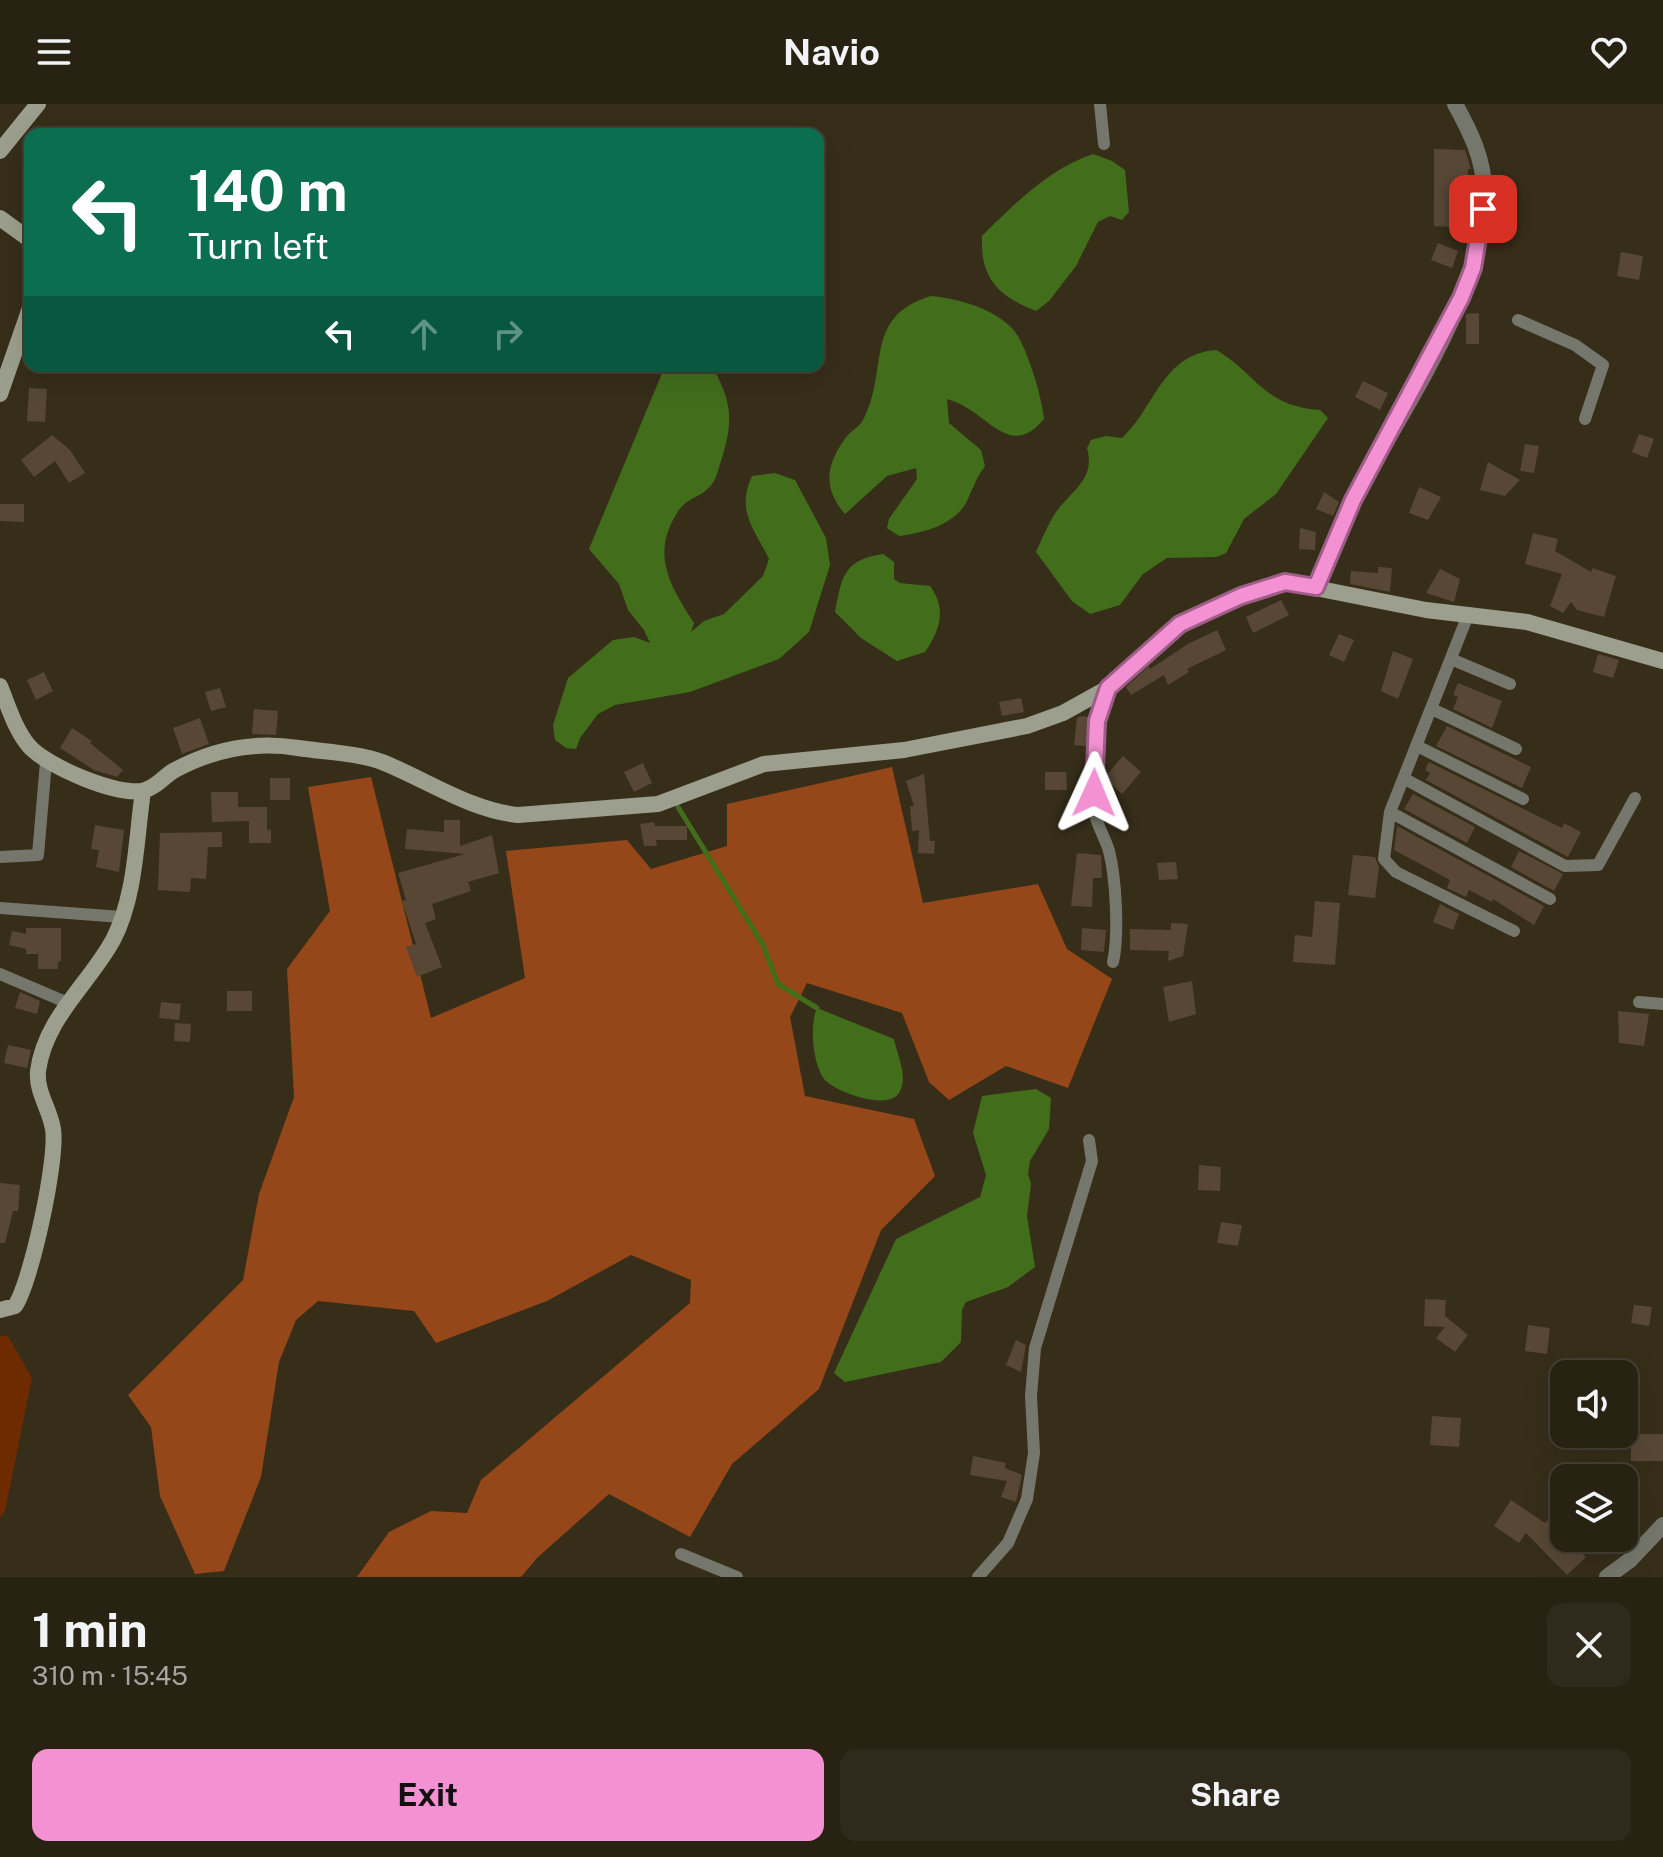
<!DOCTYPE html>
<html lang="en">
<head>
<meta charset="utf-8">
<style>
  :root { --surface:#282213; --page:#302a1c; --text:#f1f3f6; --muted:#a5a4a0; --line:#443f33; --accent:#f491d3 }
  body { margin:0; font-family:"Public Sans",sans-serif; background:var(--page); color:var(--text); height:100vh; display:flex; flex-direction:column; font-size:30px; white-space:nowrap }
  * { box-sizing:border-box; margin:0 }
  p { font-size:26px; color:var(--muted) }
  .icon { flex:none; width:44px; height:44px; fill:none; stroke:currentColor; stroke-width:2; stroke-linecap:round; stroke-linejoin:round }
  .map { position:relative; height:1473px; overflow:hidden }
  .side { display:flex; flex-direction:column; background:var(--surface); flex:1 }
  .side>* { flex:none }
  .banner { position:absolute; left:24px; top:24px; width:800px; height:244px; border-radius:16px; box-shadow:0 8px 32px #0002,0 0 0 2px var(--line); background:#0b6e4f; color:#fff; overflow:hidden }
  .tools { position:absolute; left:1550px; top:1256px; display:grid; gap:16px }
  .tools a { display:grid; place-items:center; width:88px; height:88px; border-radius:16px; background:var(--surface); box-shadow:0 8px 32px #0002,0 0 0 2px var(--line); font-size:40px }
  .pin { position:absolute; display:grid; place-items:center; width:68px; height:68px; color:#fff; margin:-34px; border-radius:16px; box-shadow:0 4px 12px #0006 }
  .me { position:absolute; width:88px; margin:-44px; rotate:1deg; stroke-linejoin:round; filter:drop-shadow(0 0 6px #0008) }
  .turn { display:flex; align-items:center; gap:28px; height:168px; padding:0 32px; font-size:36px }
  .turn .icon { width:104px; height:104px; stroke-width:2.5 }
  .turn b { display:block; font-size:56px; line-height:68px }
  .lanes { display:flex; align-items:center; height:76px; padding:0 32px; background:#0003; justify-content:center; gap:40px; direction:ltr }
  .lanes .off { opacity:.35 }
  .round { display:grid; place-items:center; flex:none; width:84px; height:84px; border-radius:16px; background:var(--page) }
  .summary { display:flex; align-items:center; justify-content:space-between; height:136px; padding:0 32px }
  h1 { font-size:48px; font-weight:700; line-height:60px }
  .button { display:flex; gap:16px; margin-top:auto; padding:16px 32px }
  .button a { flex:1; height:92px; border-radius:16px; background:var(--accent); color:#111; font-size:32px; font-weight:700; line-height:92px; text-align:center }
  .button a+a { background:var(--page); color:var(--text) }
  header { display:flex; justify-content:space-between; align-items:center; height:104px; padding:0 32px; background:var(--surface); font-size:36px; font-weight:700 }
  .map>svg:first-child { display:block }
  .green { fill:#6e2b00 }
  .forest { fill:#96471a }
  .water { fill:#426e1c }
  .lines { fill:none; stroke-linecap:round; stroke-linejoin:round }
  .stream { stroke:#426e1c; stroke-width:5 }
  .building { fill:#584735 }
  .minor { stroke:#76776c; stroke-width:12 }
  .tertiary { stroke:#76776c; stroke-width:16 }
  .secondary { stroke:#9d9f8e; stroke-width:16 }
  .route-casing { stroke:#9f5e89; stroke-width:20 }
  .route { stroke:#f491d3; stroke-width:14 }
</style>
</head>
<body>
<header><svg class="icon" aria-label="menu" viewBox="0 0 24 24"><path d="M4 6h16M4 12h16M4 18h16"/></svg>Navio<svg class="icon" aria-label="heart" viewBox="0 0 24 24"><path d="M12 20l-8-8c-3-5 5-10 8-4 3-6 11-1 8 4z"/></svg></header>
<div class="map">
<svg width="1663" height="1473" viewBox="0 0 1663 1473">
  <rect width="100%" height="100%" fill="#362e19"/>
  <path class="green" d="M0,1232H8L32,1274L5,1407L0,1414Z"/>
  <path class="forest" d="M892,663L923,799L1038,780L1067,845L1112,875L1068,984L1006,962L949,996L929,978L902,909L807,879L790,913L805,992L914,1015L935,1072L881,1126L819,1285L732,1360L690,1433L609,1390L537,1454L521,1473H357L389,1428L431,1407L467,1409L481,1376L690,1199L691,1176L631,1151L547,1197L436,1239L414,1207L318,1197L296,1216L279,1258L261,1373L224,1467L195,1470L160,1392L151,1323L128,1291L243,1176L259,1090L294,993L287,865L330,807L308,683L371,673L431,914L525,874L506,747L627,736L651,765L727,742V700Z"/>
  <path class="water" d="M1093,50L1112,57L1125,66L1129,108L1122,116L1110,112L1098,118L1076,162L1049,197L1036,207C998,192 980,174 982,132C1013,101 1050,64 1093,50Z
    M931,192C958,195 990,203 1011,223C1026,238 1042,293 1044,315C1008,358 988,306 947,295L949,319L981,346L985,362C976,374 973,384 967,397C955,421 923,429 899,432L887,424L889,415L917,375L916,364L887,372L845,410C822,383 826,360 847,332C852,326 861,322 864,314C889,265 863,212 931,192Z
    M1216,246C1258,270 1262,302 1320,306L1328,314L1276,390L1244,415L1226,449L1216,453L1167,454L1143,470L1120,501L1090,510L1072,497L1036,448C1042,435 1048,420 1056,408C1072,386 1096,375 1087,344L1091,336L1106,332L1122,334C1155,304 1162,250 1216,246Z
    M665,262L713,264C733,299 733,319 721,357C718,365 717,374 712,380C703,393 688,393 679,406C650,449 669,480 694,519L691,528L704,517L724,510L763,472L769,455C754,424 736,407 752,372L775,369L795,376L826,434L830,461L809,528L779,555L690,588L615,601L598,610L580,634L576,645L566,644L555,636L553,621L568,574L613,536L634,533L650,539L644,526L628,506L619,480L589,445Z
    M883,450L894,458V475L900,479L930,482C947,505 940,526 925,548L897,557L861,534L835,508C842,473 843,456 883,450Z
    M817,904L894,935C897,951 909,974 899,989C887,1007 836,988 825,976C813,962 809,921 817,904Z
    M1036,985L1051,994L1049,1025L1030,1057L1028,1070L1031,1080L1027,1112L1035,1163L1008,1183L966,1198L962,1206L961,1238L941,1258L845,1278L834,1269L896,1135L980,1093L986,1071L973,1029L982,992Z"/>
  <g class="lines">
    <path class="stream" d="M678,703L763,841L778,880L817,904"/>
  </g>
  <path class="building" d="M1434,45L1465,46L1471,65H1468L1464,124L1434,122Z
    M1438,139L1458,147L1452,164L1431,156Z
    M1621,148L1643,152L1639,176L1617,172Z
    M1479,209V240H1466V210Z
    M1363,277L1388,289L1380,306L1355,293Z
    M29,284L47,285L45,318L27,317Z
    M1639,330L1654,335L1647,354L1632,348Z
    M52,331L70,346L85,369L69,379L55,357L34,373L21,356Z
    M1525,340L1539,342L1534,369L1520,367Z
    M1488,358L1520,376L1505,392L1480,386Z
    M1419,383L1441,393L1428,416L1409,409Z
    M1324,388L1339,398L1333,412L1316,405Z
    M0,400H24V418L0,417Z
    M1300,424L1316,428L1315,446L1299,445Z
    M1533,429L1558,435L1555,447L1591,468L1592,464L1616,472L1604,513L1577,506L1571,498L1563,509L1550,502L1562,470L1525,460Z
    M1378,463L1392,464L1390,488L1350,480L1351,467L1378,469Z
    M1440,465L1460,475L1454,498L1426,489Z
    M1281,496L1289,511L1253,529L1246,513Z
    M1217,526L1226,546L1187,565L1189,568L1168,581L1164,571L1131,591L1126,583L1149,562L1150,565L1188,540Z
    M1339,530L1354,536L1344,558L1329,551Z
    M1393,547L1413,555L1398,595L1381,587Z
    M1598,550L1619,556L1613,574L1593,568Z
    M44,568L53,587L36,596L27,576Z
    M1458,579L1502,597L1492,624L1453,605L1458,593L1453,591Z
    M220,584L226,603L211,607L205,588Z
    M1021,594L1024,608L1002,612L999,598Z
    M254,605L278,607L276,631L252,630Z
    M1081,612L1090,613L1086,642L1074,641L1077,614Z
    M200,614L209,640L182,650L173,624Z
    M1447,622L1531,663L1522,684L1436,642Z
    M72,624L92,637L90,639L123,666L117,673L94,666L60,644Z
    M1123,652L1141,668L1122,690L1104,674Z
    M1429,658L1562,724L1564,719L1581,728L1568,753L1426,676L1430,669L1425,666Z
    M643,659L652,679L634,688L624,668Z
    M1045,668H1066L1067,686H1045Z
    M924,670L930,737H935L934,750L918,749L919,726L912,727L910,702H914L906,677Z
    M270,674H290V696H270Z
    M211,688H238V703H267V726L271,725V739H249V717L212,718Z
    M1413,690L1475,723L1467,739L1404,705Z
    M444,716H460V742L492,731L499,769L468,778L471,787L432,800L436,815L425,819L442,863L417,873L406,843L416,840L402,797L406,796L398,769L465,750L405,745L407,725L444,728Z
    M654,718L655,722H687V736H656L657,742H644L640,720Z
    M95,721L124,726L119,768L96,763L99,746L91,745Z
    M1397,722L1544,802L1534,821L1493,795L1492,798L1469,786L1466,793L1447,784L1450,776L1394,746Z
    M222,728V743H208L206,775L191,774L190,788L158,786L160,729Z
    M1519,747L1563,770L1554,787L1511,763Z
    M1077,749L1101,751L1102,774H1093L1092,803L1071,802Z
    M1353,751L1375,753L1379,763L1375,794L1348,791Z
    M1176,758L1178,775L1159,776L1157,759Z
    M1315,797L1340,799L1335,861L1293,858L1295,831L1312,833Z
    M1440,800L1459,810L1453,826L1433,818Z
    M1171,819L1188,820L1183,852L1168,857L1169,847L1130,846V825L1171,826Z
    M26,824H61V857L58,858V865H38V850H26V845L9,841L12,827L26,830Z
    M1082,824L1106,826L1104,848L1081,846Z
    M1192,877L1196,910L1169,918L1163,883Z
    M227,887H252V907H227Z
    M20,888L40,897L37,910L15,904Z
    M161,898L181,900L179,916L159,914Z
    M1618,907L1649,910L1644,942L1619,939Z
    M175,919L191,920L190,938L174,937Z
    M8,941L31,946L27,964L4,959Z
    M1199,1061L1221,1063L1220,1087L1198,1086Z
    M0,1079L20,1081L18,1107H13L5,1139H0Z
    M1221,1118L1242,1121L1238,1142L1217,1139Z
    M1425,1195L1446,1196L1445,1212L1468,1231L1455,1248L1436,1234L1445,1223L1424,1222Z
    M1634,1201L1652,1203L1649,1222L1631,1219Z
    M1528,1221L1550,1224L1547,1250L1525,1247Z
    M1016,1236L1026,1241L1021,1268L1006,1261Z
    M1432,1312L1461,1314L1459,1343L1430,1341Z
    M1631,1330H1663V1357H1631Z
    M973,1352L1006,1359L1005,1364L1022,1371L1016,1398L1001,1393L1007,1377L970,1371Z
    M1511,1396L1545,1419L1549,1415L1586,1453L1567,1471L1526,1429L1519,1439L1494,1422Z"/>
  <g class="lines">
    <path class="minor" d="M1100,0L1104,40
      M1518,216L1575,241L1603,261L1585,315
      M1468,511L1390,708L1384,755L1396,768L1514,827
      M1451,555L1510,580
      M1108,584C1095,623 1090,664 1094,706C1096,720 1105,733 1109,747C1116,774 1119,831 1113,858
      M1432,605L1516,645
      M1417,642L1523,695
      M1405,675L1565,762L1598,761L1635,694
      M1390,708L1550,795
      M0,753L38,751L46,658
      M0,804L122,813
      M0,870L68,899
      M1639,898L1663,900
      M681,1450L737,1473
      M978,1473L1008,1439L1027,1395L1034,1349L1031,1292L1035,1244L1092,1057L1089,1036"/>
    <path class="tertiary" d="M1316,483C1329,453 1340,422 1355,393C1403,302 1485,191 1484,86C1484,55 1470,27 1455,0
      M1607,1473L1630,1456L1663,1421"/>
    <path class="secondary" d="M0,47L38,0
      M0,114L29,135L30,139
      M0,290L30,204
      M0,582C8,601 15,626 29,642C46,662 120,694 145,686C157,683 165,671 175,666C214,645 254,637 298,644C325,648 357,649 382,658C427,676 470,706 518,711L658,700L764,660L904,646L1027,622L1063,609L1108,584L1180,520L1241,492L1285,478L1426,506L1527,518L1663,557
      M0,1206L15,1202C31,1179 58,1054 53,1025C50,1005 36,988 38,967C45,914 89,880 113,836C136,792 136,735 143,687"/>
  </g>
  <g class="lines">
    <g class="route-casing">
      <path id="route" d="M1094,689L1097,617L1108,584L1180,520L1241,492L1285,478L1316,483L1353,396L1461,194L1473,164L1483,105"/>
    </g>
    <use href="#route" class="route"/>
  </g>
</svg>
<div class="tools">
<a><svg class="icon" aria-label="sound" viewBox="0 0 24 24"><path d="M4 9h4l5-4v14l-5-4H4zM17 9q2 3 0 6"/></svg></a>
<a><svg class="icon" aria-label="layers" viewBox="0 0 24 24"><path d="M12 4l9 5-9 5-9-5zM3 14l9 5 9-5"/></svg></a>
</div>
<div class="pin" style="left:1483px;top:105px;background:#d93025"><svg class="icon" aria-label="arrive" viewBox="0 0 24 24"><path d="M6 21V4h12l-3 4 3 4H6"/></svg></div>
<svg class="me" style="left:1094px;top:689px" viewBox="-20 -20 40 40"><path d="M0-17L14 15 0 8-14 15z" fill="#f491d3" stroke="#fff" stroke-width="4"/></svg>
<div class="banner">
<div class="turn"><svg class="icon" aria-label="left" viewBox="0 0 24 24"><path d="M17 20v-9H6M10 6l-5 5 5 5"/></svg><div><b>140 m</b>Turn left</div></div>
<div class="lanes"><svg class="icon" aria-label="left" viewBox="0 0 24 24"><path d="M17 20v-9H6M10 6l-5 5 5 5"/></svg><svg class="icon off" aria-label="ahead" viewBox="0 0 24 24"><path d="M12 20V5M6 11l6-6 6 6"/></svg><svg class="icon off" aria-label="right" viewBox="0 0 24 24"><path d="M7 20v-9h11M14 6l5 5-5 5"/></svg></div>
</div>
</div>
<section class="side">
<div class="summary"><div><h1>1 min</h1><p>310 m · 15:45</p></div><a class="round"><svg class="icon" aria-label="close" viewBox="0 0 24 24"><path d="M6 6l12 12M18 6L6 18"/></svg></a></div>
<div class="button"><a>Exit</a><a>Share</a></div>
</section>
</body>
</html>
